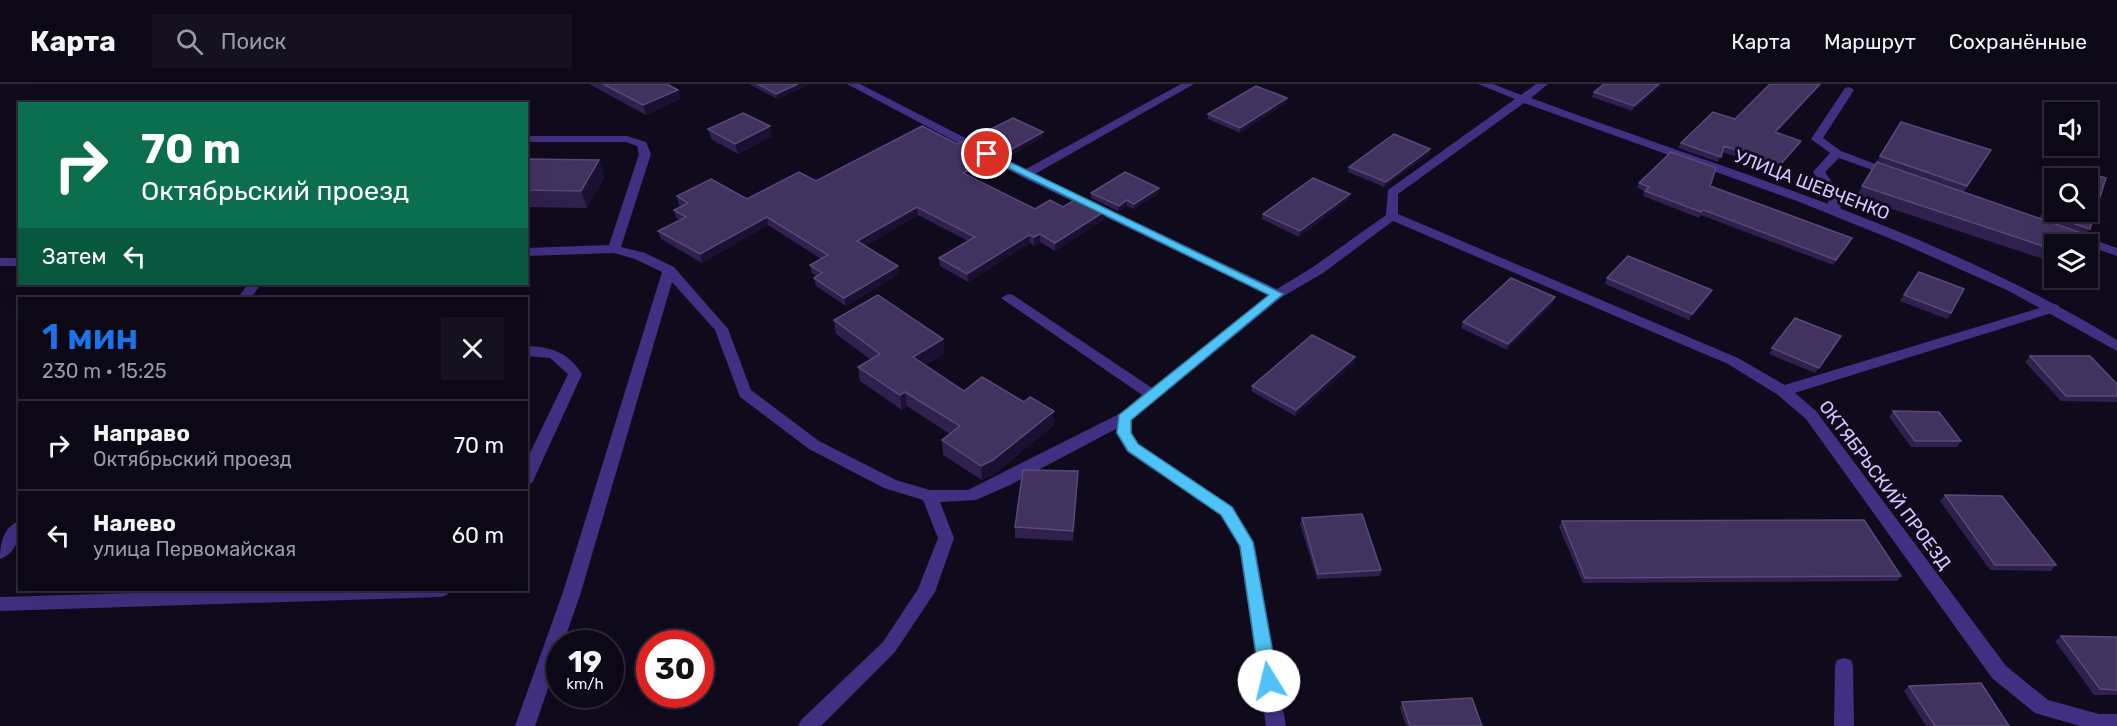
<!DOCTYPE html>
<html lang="ru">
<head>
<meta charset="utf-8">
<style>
  :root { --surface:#0c0816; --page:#15111f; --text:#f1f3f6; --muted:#9a9aa1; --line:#2c2935; --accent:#1a73e8 }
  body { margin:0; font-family:Rubik,sans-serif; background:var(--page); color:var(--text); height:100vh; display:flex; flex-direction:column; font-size:22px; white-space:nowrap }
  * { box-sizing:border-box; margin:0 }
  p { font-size:20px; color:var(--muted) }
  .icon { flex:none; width:33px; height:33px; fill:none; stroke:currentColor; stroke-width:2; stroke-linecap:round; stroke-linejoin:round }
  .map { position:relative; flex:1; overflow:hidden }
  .sheet { position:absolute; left:18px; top:213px; width:510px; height:294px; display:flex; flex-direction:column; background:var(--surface); border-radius:0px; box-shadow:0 6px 24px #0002,0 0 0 2px var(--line) }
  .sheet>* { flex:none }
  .hud { position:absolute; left:18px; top:18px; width:510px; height:183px; border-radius:0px; box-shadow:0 6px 24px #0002,0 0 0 2px var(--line); background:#0b6e4f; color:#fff; overflow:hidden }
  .fabs { position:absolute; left:2044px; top:18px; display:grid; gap:12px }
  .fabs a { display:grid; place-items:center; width:54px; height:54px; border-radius:0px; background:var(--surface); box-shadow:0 6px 24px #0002,0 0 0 2px var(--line); font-size:30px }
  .speed { position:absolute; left:546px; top:546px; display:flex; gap:12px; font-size:30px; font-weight:700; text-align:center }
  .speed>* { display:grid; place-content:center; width:78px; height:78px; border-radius:50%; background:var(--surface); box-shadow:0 6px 24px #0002,0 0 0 2px var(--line); line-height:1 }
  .speed small { font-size:15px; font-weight:400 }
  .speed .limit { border:9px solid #d22; background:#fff; color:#111 }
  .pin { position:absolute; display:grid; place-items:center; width:51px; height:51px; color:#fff; margin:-26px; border:3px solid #fff; border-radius:50%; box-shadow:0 2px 6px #0007 }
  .me { position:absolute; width:66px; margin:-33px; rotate:351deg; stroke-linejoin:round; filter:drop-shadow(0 0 4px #0008) }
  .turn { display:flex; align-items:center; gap:21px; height:126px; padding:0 24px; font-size:27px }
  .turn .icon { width:78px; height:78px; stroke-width:2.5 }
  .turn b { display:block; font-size:42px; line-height:51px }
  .then { display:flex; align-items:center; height:57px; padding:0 24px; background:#0003; gap:12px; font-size:22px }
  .round { display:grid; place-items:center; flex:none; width:63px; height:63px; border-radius:0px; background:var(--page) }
  .head { display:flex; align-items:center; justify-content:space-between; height:102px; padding:0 24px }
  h1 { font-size:36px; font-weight:600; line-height:45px; color:var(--accent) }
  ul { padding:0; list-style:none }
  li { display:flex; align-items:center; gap:18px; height:90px; padding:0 24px; border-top:2px solid var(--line) }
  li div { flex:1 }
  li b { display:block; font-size:22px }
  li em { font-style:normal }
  header { display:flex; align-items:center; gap:36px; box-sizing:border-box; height:84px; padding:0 30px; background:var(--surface); border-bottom:2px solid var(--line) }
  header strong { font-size:28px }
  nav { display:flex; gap:33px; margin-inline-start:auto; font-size:21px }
  .search { width:420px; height:54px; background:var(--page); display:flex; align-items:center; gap:15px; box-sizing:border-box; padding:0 21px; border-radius:0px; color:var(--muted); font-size:22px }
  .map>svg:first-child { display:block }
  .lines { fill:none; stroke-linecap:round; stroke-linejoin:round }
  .service { fill:#403081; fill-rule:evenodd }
  .minor { fill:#403081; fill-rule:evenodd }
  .wall { fill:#30204d }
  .shaded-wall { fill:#1c1032 }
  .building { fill:#423260; stroke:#594979; stroke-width:1.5 }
  .route { fill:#4fc3f7; stroke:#337fa1; stroke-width:1.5 }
  .labels { text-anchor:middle; stroke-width:6; stroke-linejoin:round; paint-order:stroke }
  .street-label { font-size:18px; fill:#d5c6ff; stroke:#100a1d }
</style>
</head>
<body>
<header>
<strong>Карта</strong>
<div class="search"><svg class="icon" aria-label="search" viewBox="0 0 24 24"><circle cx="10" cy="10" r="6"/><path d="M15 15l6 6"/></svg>Поиск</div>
<nav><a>Карта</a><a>Маршрут</a><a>Сохранённые</a></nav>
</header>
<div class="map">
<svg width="2117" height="642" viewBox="0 0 2117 642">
  <rect width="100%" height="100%" fill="#100a1d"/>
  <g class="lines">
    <path class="service" d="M1849,3L1854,6L1823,54L1841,67L1899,89L1893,93L1889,92L1839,74L1825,88L1839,109L1841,127L1835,131L1829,127L1827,109L1813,88L1830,69L1811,55L1845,4Z
      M526,52H627L646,58L651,70L621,163L645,169L674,183L728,245L751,306L819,357L896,396L930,406H968L1119,330H1129L1132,334L1129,338L1010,401L976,416L940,418L954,454L935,508L895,568L821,642H798L801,636L883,558L918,505L938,454L923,416L884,404L809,365L740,313L715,246L672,198L581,508L563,560H560V570L535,642H515L563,508L662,188L635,175L614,169L526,172V164L609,161L639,70L637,62L626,58H526Z
      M2069,147L2117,164V172L2065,154L2063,151L2065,148Z
      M0,174H20V182H0Z
      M248,200H261L251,214H238Z
      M2053,220L2058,221L2060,224L2058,227L1788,311L1783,312L1776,307L1778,303Z
      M526,262C552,263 568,268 582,290L534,395L532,399L526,401V377L568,290L550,274L526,272Z
      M20,437C20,452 17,469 0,475C0,460 3,442 20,437Z
      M234,506H450L447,511L441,513L0,527V513Z
      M1844,574L1851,576L1853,582L1854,642H1834L1835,582L1837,576Z"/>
    <path class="minor" d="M847,0H860L1026,85L1181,0H1194L1035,90L1277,205L1313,183L1386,131L1388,106L1515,15L1478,0H1493L1521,11L1536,0H1548L1531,14C1728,87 1936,145 2117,256V267L2009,207L1901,159L1797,117L1524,19L1398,110V130L1738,274L1788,303L1816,327L2006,582L2048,616L2099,630H2117V642H2080L2035,629L1992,594L1806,335L1778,311L1728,280L1393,137L1323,189L1282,213L1132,336V349L1139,360L1233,423L1255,462L1286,642H1266L1239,462L1221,431L1127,368L1116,349V334L1142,311L1001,214L1008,210L1013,211L1152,304L1268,211L1022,93Z"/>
  </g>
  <path class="wall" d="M589,0H667L678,6L680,15L646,31Z
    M749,0H811L777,15Z
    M1663,0L1632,27L1592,13L1594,8Z
    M1286,19L1240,49L1208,35V30Z
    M1901,38L1991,66L1964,108L1877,77Z
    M708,45L772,52L738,70L711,55Z
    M1043,48V53L1008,73L978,58L977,52Z
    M1776,49L1801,57L1798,62L1777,86L1722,68L1718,78L1678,64L1681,59Z
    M1430,65L1429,70L1384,103L1348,88L1349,83Z
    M526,75L599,76L604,94L587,124L526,123Z
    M1877,78L2039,134L2055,106V128H2088V94H2061L2068,83L2106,94L2090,145L2086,150L2090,152L2087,160H2055V179L1856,113Z
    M994,81L971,93L1035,125L1063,123L1105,127V135L1055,167L1040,158L1034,162L1030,159L968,198L940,182L939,174L968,157L918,131L865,162L899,190L846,222L816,202L814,194L816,192L812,189L810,181L821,175L768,141L702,179L661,155L658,147L680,136L676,134L674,126L682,122L679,121L677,112L747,115L816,97Z
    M1639,99L1710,102L1849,159L1833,181L1701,131L1699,134L1643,112L1644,107L1637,104Z
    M1091,109H1159L1134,125L1127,122L1118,127L1091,114Z
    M1349,115L1299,153L1262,135L1263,130Z
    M1919,188L1951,229L1947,235L1900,217Z
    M1607,194L1709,212L1689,236L1605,200Z
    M1553,219L1507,266L1461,244L1463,238Z
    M834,236L943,255L944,270L925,281L964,307L1054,341L994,390L982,396L943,371L942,356L950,350L907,322L902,326L860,297L858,283L871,276L836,250Z
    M1837,258L1815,289L1769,270L1772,264Z
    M2030,272L2117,300V318L2061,317L2025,278Z
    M1354,279L1295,332L1251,307L1252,302Z
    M1893,327L1961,357L1957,363H1911L1889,333Z
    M1078,387L1073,457L1015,454V443Z
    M1945,411L2056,481L2051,487L1990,486L1940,417Z
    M1302,434L1381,486L1380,492L1317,495L1300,440Z
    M1562,437L1901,492L1897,497L1583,499L1559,443Z
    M2061,552L2117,553V611H2094L2055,557Z
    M1909,602L2009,642H1926L1904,607Z
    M1402,618L1482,642H1406L1400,624Z"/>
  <path class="shaded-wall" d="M798,0H811L777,15L776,10Z
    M1659,0H1663L1632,27L1634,22Z
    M1820,0H1822L1772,54L1775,48Z
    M678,6L680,15L646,31L643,21Z
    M1287,14L1286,19L1240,49V44Z
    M770,42L772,52L738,70L735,60Z
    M1043,48V53L1008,73L1007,68Z
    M1801,57L1798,62L1777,86L1780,81Z
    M1430,65L1429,70L1384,103L1386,98Z
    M994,73V81L964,97L963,89Z
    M599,76L604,94L587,124L581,107Z
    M1159,104V109L1134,125V120Z
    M1350,110L1349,115L1299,153L1300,147Z
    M1127,116V122L1118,127L1119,122Z
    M917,123L918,131L858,166L857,157Z
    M1105,127V135L1055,167V159Z
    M767,133L768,141L702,179L700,170Z
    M1040,150V158L1034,162V153Z
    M1029,151L1030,159L968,198L967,190Z
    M1852,154L1849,159L1833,181L1836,176Z
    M898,182L899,190L846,222L844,214Z
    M1712,206L1709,212L1689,236L1692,230Z
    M1555,213L1553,219L1507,266L1508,260Z
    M943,255L944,270L915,287L913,273Z
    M1355,273L1354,279L1295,332L1296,326Z
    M905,308L907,322L902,326L900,311Z
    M1054,327V341L994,390L982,396L981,382Z
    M1078,387V398L1073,457V447Z"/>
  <path class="building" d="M603,0H667L678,6L643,21Z
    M758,0H798L776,10Z
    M1604,0H1659L1634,22L1594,8Z
    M1770,0H1820L1775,48L1801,57L1780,81L1724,62L1721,73L1681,59L1713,28L1735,35Z
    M1256,2L1287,14L1240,44L1208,30Z
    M743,29L770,42L735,60L708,45Z
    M1013,34L1043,48L1007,68L977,52Z
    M1901,38L1991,66L1967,102L1880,72Z
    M922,42L957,60L964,57L994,73L963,89L1035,125L1050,116L1063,123L1078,114L1105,127L1055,159L1040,150L1034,153L1029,151L967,190L939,174L975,153L917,123L857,157L898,182L844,214L814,194L822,189L810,181L828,171L767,133L700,170L658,147L686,133L674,126L688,119L677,112L711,95L747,115L799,88L816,97Z
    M1394,50L1430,65L1386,98L1349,83Z
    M1671,68L1716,84L1710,102L1852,154L1836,176L1704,126L1701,128L1645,107L1649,103L1639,99Z
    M526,75L599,76L581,107L526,106Z
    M1877,78L2090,152L2087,160H2055V166L1862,102Z
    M2068,83L2106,94L2090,145L2043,129L2055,107V128H2088V94H2062Z
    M1125,88L1159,104L1134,120L1127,116L1119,122L1091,109Z
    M1313,94L1350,110L1300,147L1263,130Z
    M1628,172L1712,206L1692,230L1607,194Z
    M1919,188L1964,205L1951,229L1904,211Z
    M1511,194L1555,213L1508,260L1463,238Z
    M878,211L943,255L913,273L964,307L982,293L1024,318L1030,313L1054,327L993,376L981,382L942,356L960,342L905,308L900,311L858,283L880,270L834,236Z
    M1795,234L1841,252L1819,284L1772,264Z
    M1312,251L1355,273L1296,326L1252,302Z
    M2030,272H2090L2117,300V312H2066Z
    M1893,327L1939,328L1961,357H1915Z
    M1023,386L1078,387L1073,447L1015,443Z
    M1945,411L2002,412L2056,481H1995Z
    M1362,430L1381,486L1318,490L1302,434Z
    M1864,436L1901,492L1585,494L1562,437Z
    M2061,552L2117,553V606L2100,605Z
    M1981,599L2009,642H1935L1909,602Z
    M1472,614L1482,642H1410L1402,618Z"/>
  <path class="route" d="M987,67L1283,210L1131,336V349L1138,360L1232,423L1253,458L1278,597L1275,602L1269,604L1263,602L1260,597L1240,462L1221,431L1128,367L1117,349L1119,331L1269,211L984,72V68Z"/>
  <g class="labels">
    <g class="street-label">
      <text transform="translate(1812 101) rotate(21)" y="6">УЛИЦА ШЕВЧЕНКО</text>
      <text transform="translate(1885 401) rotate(53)" y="6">ОКТЯБРЬСКИЙ ПРОЕЗД</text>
    </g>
  </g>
</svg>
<div class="fabs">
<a><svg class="icon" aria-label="sound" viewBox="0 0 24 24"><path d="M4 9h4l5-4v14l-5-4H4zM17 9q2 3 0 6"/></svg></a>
<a><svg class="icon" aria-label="search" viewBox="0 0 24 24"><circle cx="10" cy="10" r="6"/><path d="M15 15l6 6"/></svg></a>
<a><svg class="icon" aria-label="layers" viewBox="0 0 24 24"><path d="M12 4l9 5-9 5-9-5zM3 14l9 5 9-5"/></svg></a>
</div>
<div class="speed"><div>19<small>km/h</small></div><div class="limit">30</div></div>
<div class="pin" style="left:987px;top:70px;background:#d93025"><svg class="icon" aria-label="arrive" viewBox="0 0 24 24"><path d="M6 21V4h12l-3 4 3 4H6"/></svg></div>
<svg class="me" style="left:1269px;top:597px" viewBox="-20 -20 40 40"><circle r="19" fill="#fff"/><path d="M0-13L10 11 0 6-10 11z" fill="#4fc3f7"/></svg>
<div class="hud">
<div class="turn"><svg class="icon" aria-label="right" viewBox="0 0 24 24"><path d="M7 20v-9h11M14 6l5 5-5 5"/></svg><div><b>70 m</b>Октябрьский проезд</div></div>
<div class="then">Затем<svg class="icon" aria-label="left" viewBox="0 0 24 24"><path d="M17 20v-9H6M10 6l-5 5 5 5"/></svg></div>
</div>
<section class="sheet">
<div class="head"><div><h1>1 мин</h1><p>230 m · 15:25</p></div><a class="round"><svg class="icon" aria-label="close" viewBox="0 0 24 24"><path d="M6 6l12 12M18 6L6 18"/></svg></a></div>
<ul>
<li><svg class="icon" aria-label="right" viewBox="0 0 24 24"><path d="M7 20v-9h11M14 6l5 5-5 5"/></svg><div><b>Направо</b><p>Октябрьский проезд</p></div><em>70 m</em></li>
<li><svg class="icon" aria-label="left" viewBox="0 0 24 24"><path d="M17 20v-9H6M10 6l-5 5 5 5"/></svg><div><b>Налево</b><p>улица Первомайская</p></div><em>60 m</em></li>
</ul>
</section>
</div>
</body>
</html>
